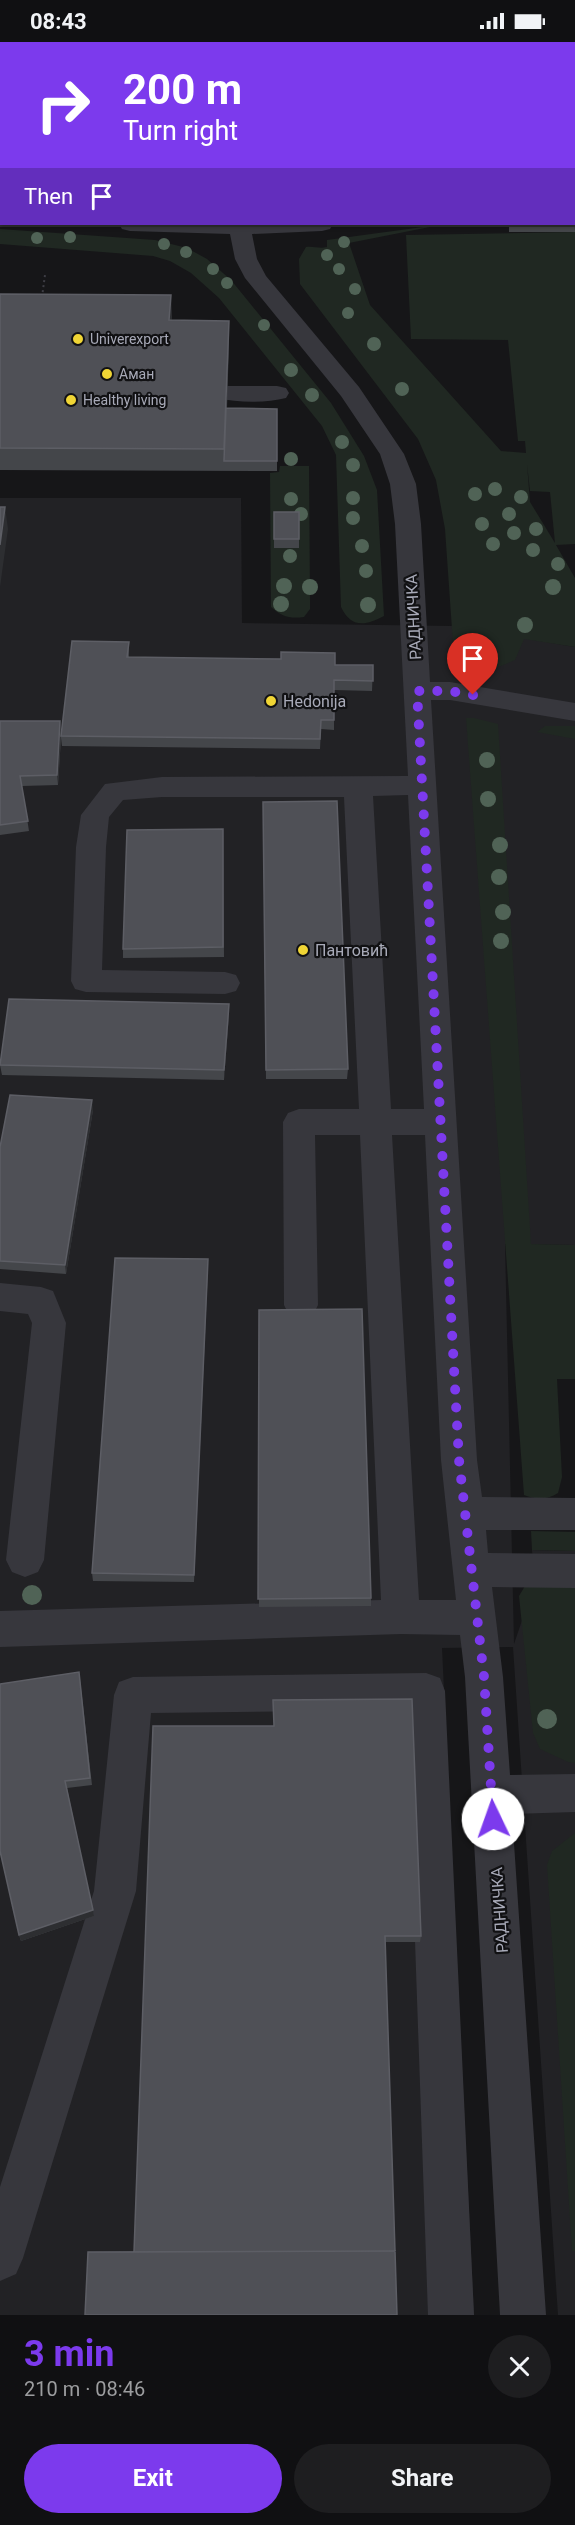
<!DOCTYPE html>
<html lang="en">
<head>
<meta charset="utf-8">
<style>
  :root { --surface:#101012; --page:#1e1e20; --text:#f1f3f6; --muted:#9c9d9f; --line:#303032; --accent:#7c3aed }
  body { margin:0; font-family:Roboto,sans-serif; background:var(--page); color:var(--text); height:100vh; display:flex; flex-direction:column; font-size:22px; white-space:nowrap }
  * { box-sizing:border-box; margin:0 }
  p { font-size:20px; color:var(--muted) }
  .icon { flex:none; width:33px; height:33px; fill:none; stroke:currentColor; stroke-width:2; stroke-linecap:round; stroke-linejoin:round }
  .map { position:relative; height:2273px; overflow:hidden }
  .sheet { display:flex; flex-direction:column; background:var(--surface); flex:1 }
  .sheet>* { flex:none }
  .hud { position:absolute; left:0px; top:0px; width:576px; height:183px; box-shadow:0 2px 4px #0004,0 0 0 2px var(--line); background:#7c3aed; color:#fff; overflow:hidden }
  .pin { position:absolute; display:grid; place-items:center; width:51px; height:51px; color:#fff; margin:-62px -26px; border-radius:50% 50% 50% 0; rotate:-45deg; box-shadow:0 0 6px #0007 }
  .pin .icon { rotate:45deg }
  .me { position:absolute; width:66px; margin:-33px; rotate:357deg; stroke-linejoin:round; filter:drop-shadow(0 0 4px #0008) }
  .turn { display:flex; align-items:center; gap:21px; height:126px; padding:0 24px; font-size:27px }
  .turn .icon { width:78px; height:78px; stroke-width:2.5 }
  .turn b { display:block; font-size:42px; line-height:51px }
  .then { display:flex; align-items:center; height:57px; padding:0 24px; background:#0003; gap:12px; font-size:22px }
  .round { display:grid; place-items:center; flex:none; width:63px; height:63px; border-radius:32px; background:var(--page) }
  .overview { display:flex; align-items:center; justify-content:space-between; height:102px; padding:0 24px }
  h1 { font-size:36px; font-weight:700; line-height:45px; color:var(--accent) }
  .action { display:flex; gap:12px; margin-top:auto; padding:12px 24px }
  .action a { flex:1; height:69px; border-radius:36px; background:var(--accent); color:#fff; font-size:24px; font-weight:700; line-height:69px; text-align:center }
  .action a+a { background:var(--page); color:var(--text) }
  .status { display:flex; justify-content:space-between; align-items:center; height:42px; padding:0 30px; background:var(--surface); direction:ltr }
  .status svg { height:16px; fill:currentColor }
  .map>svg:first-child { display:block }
  .built { fill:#222225 }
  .green { fill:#202822; fill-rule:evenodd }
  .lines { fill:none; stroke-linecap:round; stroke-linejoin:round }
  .path { stroke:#3d3d44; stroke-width:2; stroke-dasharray:2 3; stroke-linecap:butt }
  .minor { fill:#37373d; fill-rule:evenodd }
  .tree { fill:#506356 }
  .wall { fill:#44464a }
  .shaded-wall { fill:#2d2e31 }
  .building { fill:#4f5056; stroke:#5d5e65; stroke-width:1.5 }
  .route { stroke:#7c3aed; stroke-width:10; stroke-dasharray:0 18 }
  .poi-dot { fill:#f0d535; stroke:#111113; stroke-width:2 }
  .labels { text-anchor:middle; stroke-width:4.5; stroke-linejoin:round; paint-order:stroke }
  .far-poi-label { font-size:14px; fill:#a8aab8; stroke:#111113; text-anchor:start }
  .street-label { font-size:16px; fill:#a8aab8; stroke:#111113 }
  .poi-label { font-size:16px; fill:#a8aab8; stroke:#111113; text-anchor:start }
</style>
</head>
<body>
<div class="status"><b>08:43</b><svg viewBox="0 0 49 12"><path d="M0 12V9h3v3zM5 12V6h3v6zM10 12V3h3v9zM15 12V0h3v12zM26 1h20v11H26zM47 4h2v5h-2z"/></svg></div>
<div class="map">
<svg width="575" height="2273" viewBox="0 0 575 2273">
  <rect width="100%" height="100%" fill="#161618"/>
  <path class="built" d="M0,456H241L242,581L452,584L575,605V1203L505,1202L514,1602L535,1540L532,1508L575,1509V2273H558L513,1605L442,1606L474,2273H0Z"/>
  <path class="green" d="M0,0H575V142L574,2H2L1,70Z
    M445,182L349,201L370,263L501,409L526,411L525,399H518L508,298L411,297L406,193L575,190V502L556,503L575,536V605L524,597L515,618C487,630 480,633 454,616L445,487L436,438L418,397L300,242L299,217L306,205C314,204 319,207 327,205V198ZM527,422L530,449L550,450L555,501L530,460Z
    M0,187L155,198L187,206L207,217L231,238L331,361L364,414L377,448L384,574C365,584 351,586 341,565L336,413L322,384L219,256L191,231L170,219L153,214L0,202Z
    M280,424H309L310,558V567L304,575C289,577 281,574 271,565L270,431L279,430Z
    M466,676H474L498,682L531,1202L575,1203V1337H557L562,1435L558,1451C547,1458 536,1458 524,1453Z
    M545,684H575V697L537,690Z
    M531,1489L575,1490V1509L532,1508Z
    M575,1542V1721L568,1720L540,1707L533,1691L519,1554L525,1544Z
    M575,1791V2209H572L547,1823L552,1809Z"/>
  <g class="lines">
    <path class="path" d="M42,255L45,233"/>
    <path class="minor" d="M0,112H2V124H0Z
      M575,143V157H574V144Z
      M0,168H2V182H0Z
      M119,182H333L330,187L322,189L252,192L257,217L266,234L359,345L404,412L416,442L421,482L430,640H450L575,661V679L450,658H431L477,1418L482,1455L575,1456V1488H486L488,1511L575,1512V1546L492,1545L503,1635L510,1733L575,1732V1770L512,1772L546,2273H500L465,1635L460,1593L401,1592L0,1605V1569L381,1558L360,1093H315L318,1263L313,1273L301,1277L289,1273L284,1263L283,1080L288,1071L299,1067H359L344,755H162L123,758L109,775L106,805L102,928L225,930L236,933L240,941L236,949L225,952L86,950L75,947L71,939L76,805L81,773L105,742L162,735L408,734L395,482L390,442L380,412L341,354L245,236L235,217L230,192L130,189L122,187ZM408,753L424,1067H391L373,754ZM392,1093H425L441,1418L456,1558H419Z
      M227,344H277L286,346L289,351L286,356C266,361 238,361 218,356L215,351L218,346Z
      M0,1241L41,1245L53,1249L66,1281L44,1518L38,1530L25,1535L12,1530L6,1518L32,1281L28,1272L0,1269Z
      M426,1631L440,1636L445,1649L474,2273H428L407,1668L151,1671L136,1849L23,2216L16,2232L0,2239V2145L94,1849L114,1653L119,1640L133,1635Z"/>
  </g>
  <g class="tree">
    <circle cx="70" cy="195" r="6"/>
    <circle cx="37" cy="196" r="6"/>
    <circle cx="344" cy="200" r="6"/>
    <circle cx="164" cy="202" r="6"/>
    <circle cx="186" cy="210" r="6"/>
    <circle cx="327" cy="213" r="6"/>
    <circle cx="213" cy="227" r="6"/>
    <circle cx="339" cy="227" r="6"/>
    <circle cx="227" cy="241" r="6"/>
    <circle cx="355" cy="247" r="6"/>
    <circle cx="348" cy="271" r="6"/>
    <circle cx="264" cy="283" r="6"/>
    <circle cx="374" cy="302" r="7"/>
    <circle cx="291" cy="328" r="7"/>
    <circle cx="402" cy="347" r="7"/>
    <circle cx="312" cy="353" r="7"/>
    <circle cx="342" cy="400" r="7"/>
    <circle cx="291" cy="417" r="7"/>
    <circle cx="353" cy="423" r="7"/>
    <circle cx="495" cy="447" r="7"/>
    <circle cx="475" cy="452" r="7"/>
    <circle cx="521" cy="455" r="7"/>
    <circle cx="353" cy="456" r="7"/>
    <circle cx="291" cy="457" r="7"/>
    <circle cx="301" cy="472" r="7"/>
    <circle cx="509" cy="472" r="7"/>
    <circle cx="353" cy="476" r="7"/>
    <circle cx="482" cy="482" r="7"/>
    <circle cx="536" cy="487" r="7"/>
    <circle cx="514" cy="491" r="7"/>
    <circle cx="493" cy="502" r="7"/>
    <circle cx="362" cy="504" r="7"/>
    <circle cx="533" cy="508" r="7"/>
    <circle cx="290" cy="514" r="7"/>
    <circle cx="558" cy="522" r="7"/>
    <circle cx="366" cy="529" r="7"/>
    <circle cx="284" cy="544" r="8"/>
    <circle cx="310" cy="545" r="8"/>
    <circle cx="553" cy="545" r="8"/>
    <circle cx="281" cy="562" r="8"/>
    <circle cx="368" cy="563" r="8"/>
    <circle cx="525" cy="583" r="8"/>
    <circle cx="485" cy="605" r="8"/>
    <circle cx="487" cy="718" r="8"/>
    <circle cx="488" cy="757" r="8"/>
    <circle cx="500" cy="803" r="8"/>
    <circle cx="499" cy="835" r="8"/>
    <circle cx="503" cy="870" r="8"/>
    <circle cx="501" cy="899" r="8"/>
    <circle cx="32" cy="1553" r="10"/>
    <circle cx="547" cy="1677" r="10"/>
  </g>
  <path class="wall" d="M0,56H2V110H0Z
    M574,162L575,190H509V182H574Z
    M0,252L172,274L171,278L229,300L227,366L277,367V429L0,428Z
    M274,470H299V506H274Z
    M129,600V615L335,623H373L372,649L334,648V688L321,687L320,707L62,704L61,696L58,743L22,744L29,789L0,793V679H60L61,688Z
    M263,760L348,1027L347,1037H266Z
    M223,787L224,915L123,916V907Z
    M229,972L224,1038L2,1033L0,1023Z
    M93,1068L66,1232L0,1227V1105Z
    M208,1226L194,1540L93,1539L92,1531Z
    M259,1268L371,1556V1564L259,1565Z
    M80,1637L92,1743L67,1746L94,1874L21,1899L19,1893Z
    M153,1684L421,1894L420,1900H385Z"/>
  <path class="shaded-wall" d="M171,253L172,274L170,300L169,278Z
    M229,279V300L224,419V407Z
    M5,465L8,487L0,545V503Z
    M60,679L61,689L58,743L57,733Z
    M229,962V972L224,1038V1028Z
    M92,1058L93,1068L66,1232L65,1223Z
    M208,1217V1226L194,1540V1533Z
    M93,1868L94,1874L21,1899L19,1893Z"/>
  <path class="building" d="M0,56H2V93H0Z
    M0,252L171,253L169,278L229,279L224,407L0,406Z
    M226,366L277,367V419H224Z
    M0,465H5L0,503Z
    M274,470H299V497H274Z
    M72,599L129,600L127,615L281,617V610L335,611V623H373V639L334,638V678H321L320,697L61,694Z
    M0,679H60L57,733L20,734L28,779L0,783Z
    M337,759L348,1027L266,1028L263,760Z
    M223,787V905L123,907L127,788Z
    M9,957L229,962L224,1028L0,1023Z
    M10,1053L92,1058L65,1223L0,1219V1105Z
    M115,1216L208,1217L194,1533L92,1531Z
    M362,1267L371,1556L258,1557L259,1268Z
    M79,1630L90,1736L65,1739L93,1868L19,1893L0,1809V1642Z
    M412,1657L421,1894H385L395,2209L134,2210L153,1684H274L273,1658Z
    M395,2209L397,2273H85L88,2210Z"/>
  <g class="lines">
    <path class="route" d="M473,653L450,649H417L459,1418L484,1635L493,1777"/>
  </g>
  <g class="poi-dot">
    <circle cx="78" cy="297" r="6"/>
    <circle cx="107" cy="332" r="6"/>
    <circle cx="71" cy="358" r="6"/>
    <circle cx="271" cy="659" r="6"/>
    <circle cx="303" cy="908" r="6"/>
  </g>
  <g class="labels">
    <g class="far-poi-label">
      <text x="90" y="302">Univerexport</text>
      <text x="119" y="337">Аман</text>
      <text x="83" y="363">Healthy living</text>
    </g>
    <g class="street-label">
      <text transform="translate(413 575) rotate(-93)" y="6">РАДНИЧКА</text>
      <text transform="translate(499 1868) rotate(-94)" y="6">РАДНИЧКА</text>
    </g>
    <g class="poi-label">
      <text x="283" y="665">Hedonija</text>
      <text x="315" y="914">Пантовић</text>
    </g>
  </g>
</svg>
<div class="pin" style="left:473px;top:653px;background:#d93025"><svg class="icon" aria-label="arrive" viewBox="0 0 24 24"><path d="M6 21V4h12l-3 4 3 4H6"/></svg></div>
<svg class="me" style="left:493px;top:1777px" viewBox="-20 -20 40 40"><circle r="19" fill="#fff"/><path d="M0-13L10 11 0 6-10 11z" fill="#7c3aed"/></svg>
<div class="hud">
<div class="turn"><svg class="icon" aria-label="right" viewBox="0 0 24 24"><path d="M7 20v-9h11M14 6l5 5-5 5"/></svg><div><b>200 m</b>Turn right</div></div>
<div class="then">Then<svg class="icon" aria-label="arrive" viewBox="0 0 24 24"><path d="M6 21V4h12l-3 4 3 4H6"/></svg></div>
</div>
</div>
<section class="sheet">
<div class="overview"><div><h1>3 min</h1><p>210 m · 08:46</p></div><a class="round"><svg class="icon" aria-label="close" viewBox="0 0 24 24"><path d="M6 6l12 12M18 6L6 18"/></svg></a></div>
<div class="action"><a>Exit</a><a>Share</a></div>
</section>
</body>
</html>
